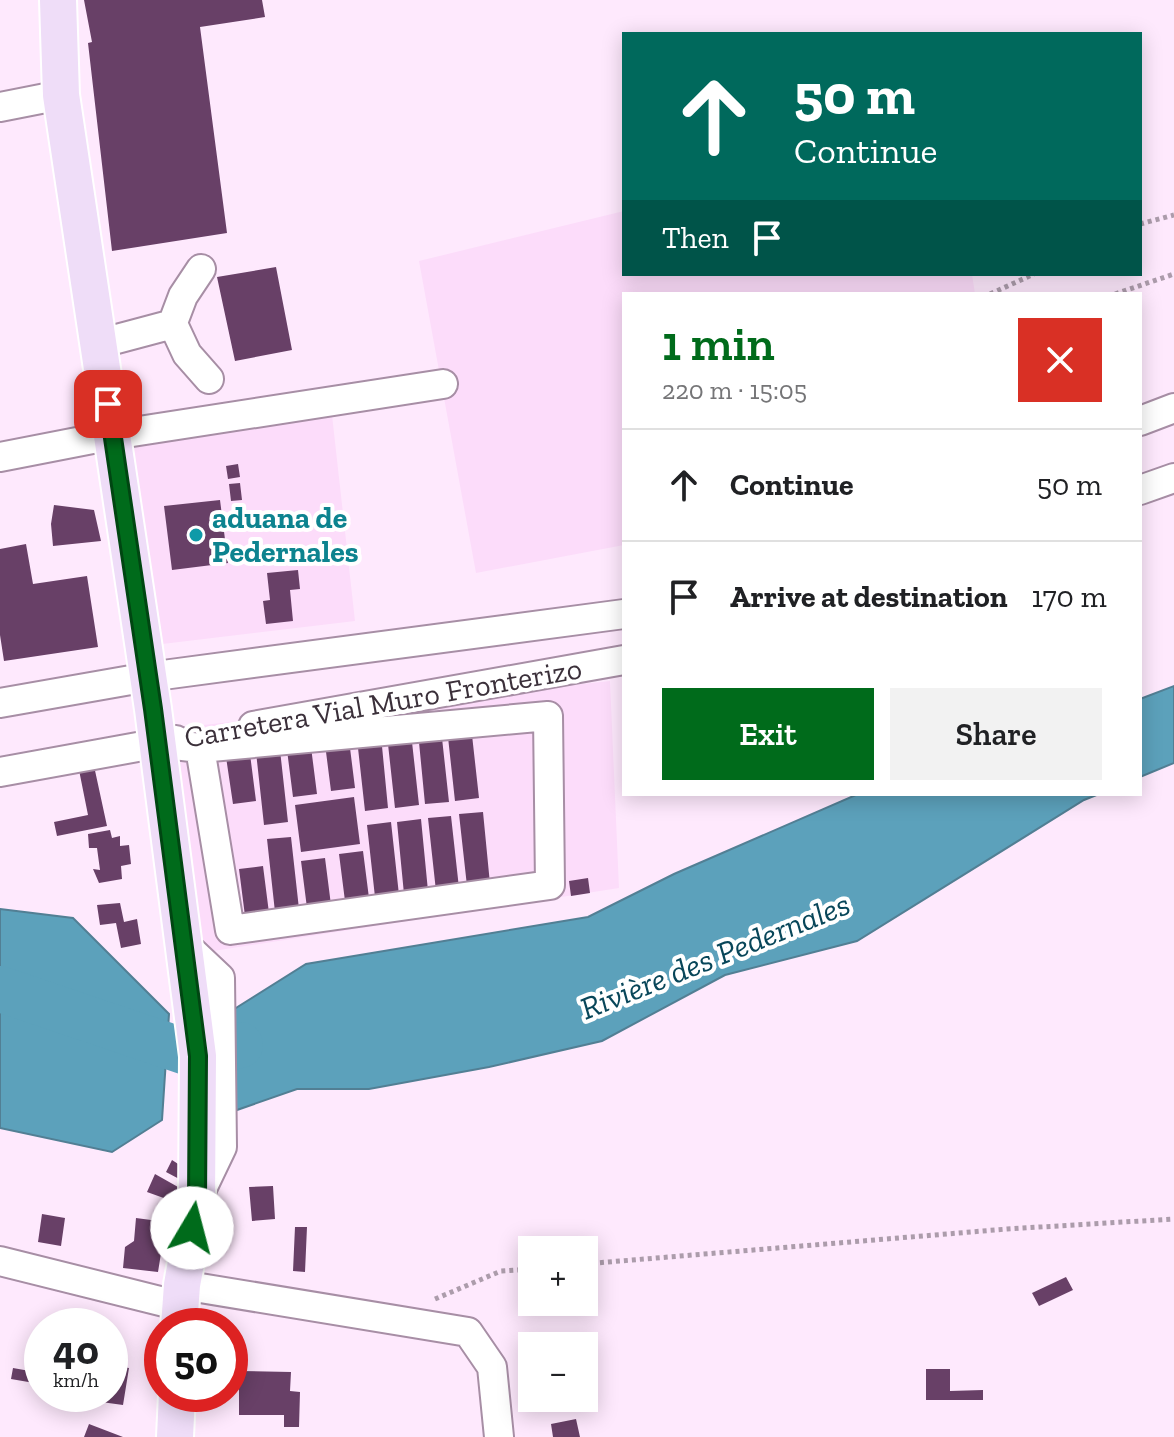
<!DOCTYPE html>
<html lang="en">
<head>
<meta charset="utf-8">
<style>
  :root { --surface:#fff; --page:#f2f2f2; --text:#202124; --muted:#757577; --line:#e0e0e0; --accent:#006b1b }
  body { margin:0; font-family:"Zilla Slab",serif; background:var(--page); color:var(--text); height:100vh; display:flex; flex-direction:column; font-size:30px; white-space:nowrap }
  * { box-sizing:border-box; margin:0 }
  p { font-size:26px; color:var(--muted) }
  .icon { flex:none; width:44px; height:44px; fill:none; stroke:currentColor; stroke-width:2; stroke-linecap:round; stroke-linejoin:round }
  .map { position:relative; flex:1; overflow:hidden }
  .side { position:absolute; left:622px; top:292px; width:520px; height:504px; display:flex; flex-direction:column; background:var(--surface); border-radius:0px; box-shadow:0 4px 20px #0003 }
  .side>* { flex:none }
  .guide { position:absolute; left:622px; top:32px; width:520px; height:244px; border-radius:0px; box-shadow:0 4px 20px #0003; background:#00695c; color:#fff; overflow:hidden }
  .buttons { position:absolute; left:518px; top:1236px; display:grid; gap:16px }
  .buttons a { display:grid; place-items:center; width:80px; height:80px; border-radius:0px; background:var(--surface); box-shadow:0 4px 20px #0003; font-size:40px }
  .speed { position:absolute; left:24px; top:1308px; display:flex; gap:16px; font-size:40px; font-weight:700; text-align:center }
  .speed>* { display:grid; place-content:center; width:104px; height:104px; border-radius:50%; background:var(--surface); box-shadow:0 4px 20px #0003; line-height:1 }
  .speed small { font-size:20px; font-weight:400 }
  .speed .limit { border:12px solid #d22; background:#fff; color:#111 }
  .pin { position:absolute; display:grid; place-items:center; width:68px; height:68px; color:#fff; margin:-34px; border-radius:16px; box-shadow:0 4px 12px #0006 }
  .me { position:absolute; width:88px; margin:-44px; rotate:8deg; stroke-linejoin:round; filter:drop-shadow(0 0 6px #0008) }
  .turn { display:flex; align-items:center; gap:28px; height:168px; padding:0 40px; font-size:36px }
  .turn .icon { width:104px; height:104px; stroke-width:2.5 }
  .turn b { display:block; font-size:56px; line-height:68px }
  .then { display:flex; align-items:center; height:76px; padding:0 40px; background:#0003; gap:16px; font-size:30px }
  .round { display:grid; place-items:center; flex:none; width:84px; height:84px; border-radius:0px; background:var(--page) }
  .overview { display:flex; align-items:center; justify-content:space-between; height:136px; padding:0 40px }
  h1 { font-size:48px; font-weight:600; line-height:60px; color:var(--accent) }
  .button { display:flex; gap:16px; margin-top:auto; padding:16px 40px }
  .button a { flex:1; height:92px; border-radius:0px; background:var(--accent); color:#fff; font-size:32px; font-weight:600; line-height:92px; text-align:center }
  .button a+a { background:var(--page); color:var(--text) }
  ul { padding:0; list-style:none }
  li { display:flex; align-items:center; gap:24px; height:112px; padding:0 40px; border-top:2px solid var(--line) }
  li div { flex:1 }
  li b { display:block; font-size:30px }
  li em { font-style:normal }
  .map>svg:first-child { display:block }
  .built { fill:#fcdcfa }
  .water { fill:#5ca1bb; stroke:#527f94; stroke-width:2 }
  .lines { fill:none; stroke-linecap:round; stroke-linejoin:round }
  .river { stroke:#5ca1bb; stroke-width:46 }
  .building { fill:#684067 }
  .minor-casing { stroke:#a78ea5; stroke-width:32 }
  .major-casing { stroke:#fff; stroke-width:40 }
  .path { stroke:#ac9cab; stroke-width:5; stroke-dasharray:4 4; stroke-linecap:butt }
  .minor { stroke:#fff; stroke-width:28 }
  .major { stroke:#efddf8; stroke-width:36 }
  .route-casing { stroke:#004612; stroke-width:20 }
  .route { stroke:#006b1b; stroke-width:14 }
  .culture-dot { fill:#0f9aa8; stroke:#fff; stroke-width:3 }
  .labels { text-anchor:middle; stroke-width:8; stroke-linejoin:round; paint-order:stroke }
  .culture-label { font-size:30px; font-weight:bold; fill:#0d838f; stroke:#fff; text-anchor:start }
  .street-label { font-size:30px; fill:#3b303a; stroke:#fff }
  .water-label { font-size:32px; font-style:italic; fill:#084659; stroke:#fff }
</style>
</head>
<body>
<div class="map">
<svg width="1174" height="1437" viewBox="0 0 1174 1437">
  <rect width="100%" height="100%" fill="#fee9fd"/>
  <path class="built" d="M624,211V274H972L975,294H624V545L476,573L419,261Z
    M331,406L355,621L154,645L133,441Z
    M610,681L619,888L194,954L167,729Z"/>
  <path class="water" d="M1174,686V763L1140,777V699Z
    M858,794H1099L1084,800L857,941L725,975L602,1041L489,1067L369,1089H297L234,1111L228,1013L306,964L588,917L674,874Z
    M0,909L73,918L169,1014L162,1120L112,1152L0,1128Z"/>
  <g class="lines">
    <path class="river" d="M0,989L198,1056L240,1045"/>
  </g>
  <path class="building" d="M84,0H262L265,17L200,27L227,233L112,251L88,43L92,42Z
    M276,267L292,350L235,361L217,277Z
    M238,464L240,477L228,479L226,466Z
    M240,483L242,500L231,501L229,484Z
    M220,500L228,563L172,570L164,506Z
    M54,505L94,510L101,541L53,546L51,524Z
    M26,544L33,584L87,576L98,647L4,661L0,635V549Z
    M298,570L300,589L290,590L293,621L266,624L263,601L270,600L267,573Z
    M471,726L479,798L455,801L447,728Z
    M441,729L449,802L425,804L418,732Z
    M411,733L419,805L395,808L387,735Z
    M381,736L388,808L365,811L357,739Z
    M349,740L355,788L331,791L325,744Z
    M311,747L317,794L293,797L287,750Z
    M280,750L288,822L264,825L256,752Z
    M91,752L107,826L57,836L54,822L88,815L79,770Z
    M250,754L256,801L233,804L226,757Z
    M354,797L360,844L301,852L295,805Z
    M483,812L490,884L467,886L459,814Z
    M451,816L459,888L436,891L428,818Z
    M421,819L428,891L404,894L397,822Z
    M391,822L399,895L375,897L367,825Z
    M110,830L112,838L120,836V846L129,845L131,864L121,866L122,879L99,883L93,869L100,870L97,848H89L88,834Z
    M291,837L299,909L275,912L267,839Z
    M363,851L369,898L345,901L339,854Z
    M325,858L331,905L307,908L301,861Z
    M263,866L269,913L245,916L239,869Z
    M588,878L590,893L571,896L569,881Z
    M120,903L124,922L137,919L141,944L121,948L116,923L100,925L97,905Z
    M172,1160L192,1173L183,1181L166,1172Z
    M155,1174L178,1187L172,1201L147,1192Z
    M273,1186L275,1219L252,1221L249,1187Z
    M42,1214L65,1218L61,1246L38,1242Z
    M136,1218L166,1222L158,1272L123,1268L125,1247L134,1241Z
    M295,1227H307L305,1272L293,1271Z
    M1066,1277L1073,1290L1039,1306L1032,1293Z
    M111,1365L129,1368L123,1405L94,1401L95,1394H110Z
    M13,1368L41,1373L40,1384L11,1379Z
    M926,1369H950V1391L983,1390V1400H926Z
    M239,1371L291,1372L290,1391L300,1392L299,1427H284V1415H239Z
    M576,1419L580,1437H553L551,1424Z
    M89,1424L123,1437H84Z"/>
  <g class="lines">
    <g class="minor-casing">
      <path id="minor" d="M0,107L61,95
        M172,325L183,296L201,269
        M98,344L173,324L187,354L209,379
        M1140,421L1174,408
        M0,457L113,435L443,384
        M1140,490L1174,478
        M0,703L148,677L624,614
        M253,726L624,660
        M157,743L200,748L548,716L550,885L230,930L200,748
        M0,772L176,740
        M185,945L220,978L222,1147L199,1195
        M0,1261L180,1306
        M182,1285L468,1332L492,1367L499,1437"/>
    </g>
    <g class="major-casing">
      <path id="major" d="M58,0L61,95L153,709L198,1056L197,1200L182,1285L179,1326
        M175,1437L177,1394"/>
    </g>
    <path class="path" d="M1140,224L1174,215
      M990,294L1034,274
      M1115,294L1174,274
      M584,1264L1007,1229L1174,1219
      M435,1299L501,1271L532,1269"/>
    <use href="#minor" class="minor"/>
    <use href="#major" class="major"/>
  </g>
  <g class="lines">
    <g class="route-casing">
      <path id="route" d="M108,404L153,709L198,1056L197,1200L192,1228"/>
    </g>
    <use href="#route" class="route"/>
  </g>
  <circle class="culture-dot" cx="196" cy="535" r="8"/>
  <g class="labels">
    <g class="culture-label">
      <text x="212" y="528">aduana de<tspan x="212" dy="34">Pedernales</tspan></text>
    </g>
    <g class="street-label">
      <text transform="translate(383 703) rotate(-10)" y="10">Carretera Vial Muro Fronterizo</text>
    </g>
    <g class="water-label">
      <text transform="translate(715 956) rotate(-22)" y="11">Rivière des Pedernales</text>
    </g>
  </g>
</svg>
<div class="buttons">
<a>+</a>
<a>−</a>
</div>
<div class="speed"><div>40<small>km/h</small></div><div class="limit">50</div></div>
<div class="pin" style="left:108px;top:404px;background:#d93025"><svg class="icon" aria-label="arrive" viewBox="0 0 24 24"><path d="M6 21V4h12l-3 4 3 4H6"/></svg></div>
<svg class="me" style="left:192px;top:1228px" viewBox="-20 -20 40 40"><circle r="19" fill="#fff"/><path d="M0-13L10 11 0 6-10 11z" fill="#006b1b"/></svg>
<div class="guide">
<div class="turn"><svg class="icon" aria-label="ahead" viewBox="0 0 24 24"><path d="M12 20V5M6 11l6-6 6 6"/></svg><div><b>50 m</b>Continue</div></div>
<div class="then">Then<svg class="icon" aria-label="arrive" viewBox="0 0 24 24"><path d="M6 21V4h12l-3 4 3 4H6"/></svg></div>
</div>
<section class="side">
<div class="overview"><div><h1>1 min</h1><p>220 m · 15:05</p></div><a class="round" style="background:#d93025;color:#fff"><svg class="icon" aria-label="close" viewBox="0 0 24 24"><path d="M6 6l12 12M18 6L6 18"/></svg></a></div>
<ul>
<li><svg class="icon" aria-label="ahead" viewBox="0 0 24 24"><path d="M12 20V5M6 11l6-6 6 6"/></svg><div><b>Continue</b></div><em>50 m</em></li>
<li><svg class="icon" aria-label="arrive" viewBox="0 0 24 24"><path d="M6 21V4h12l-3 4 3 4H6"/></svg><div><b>Arrive at destination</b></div><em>170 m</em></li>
</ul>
<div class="button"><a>Exit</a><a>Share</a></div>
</section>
</div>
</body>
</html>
